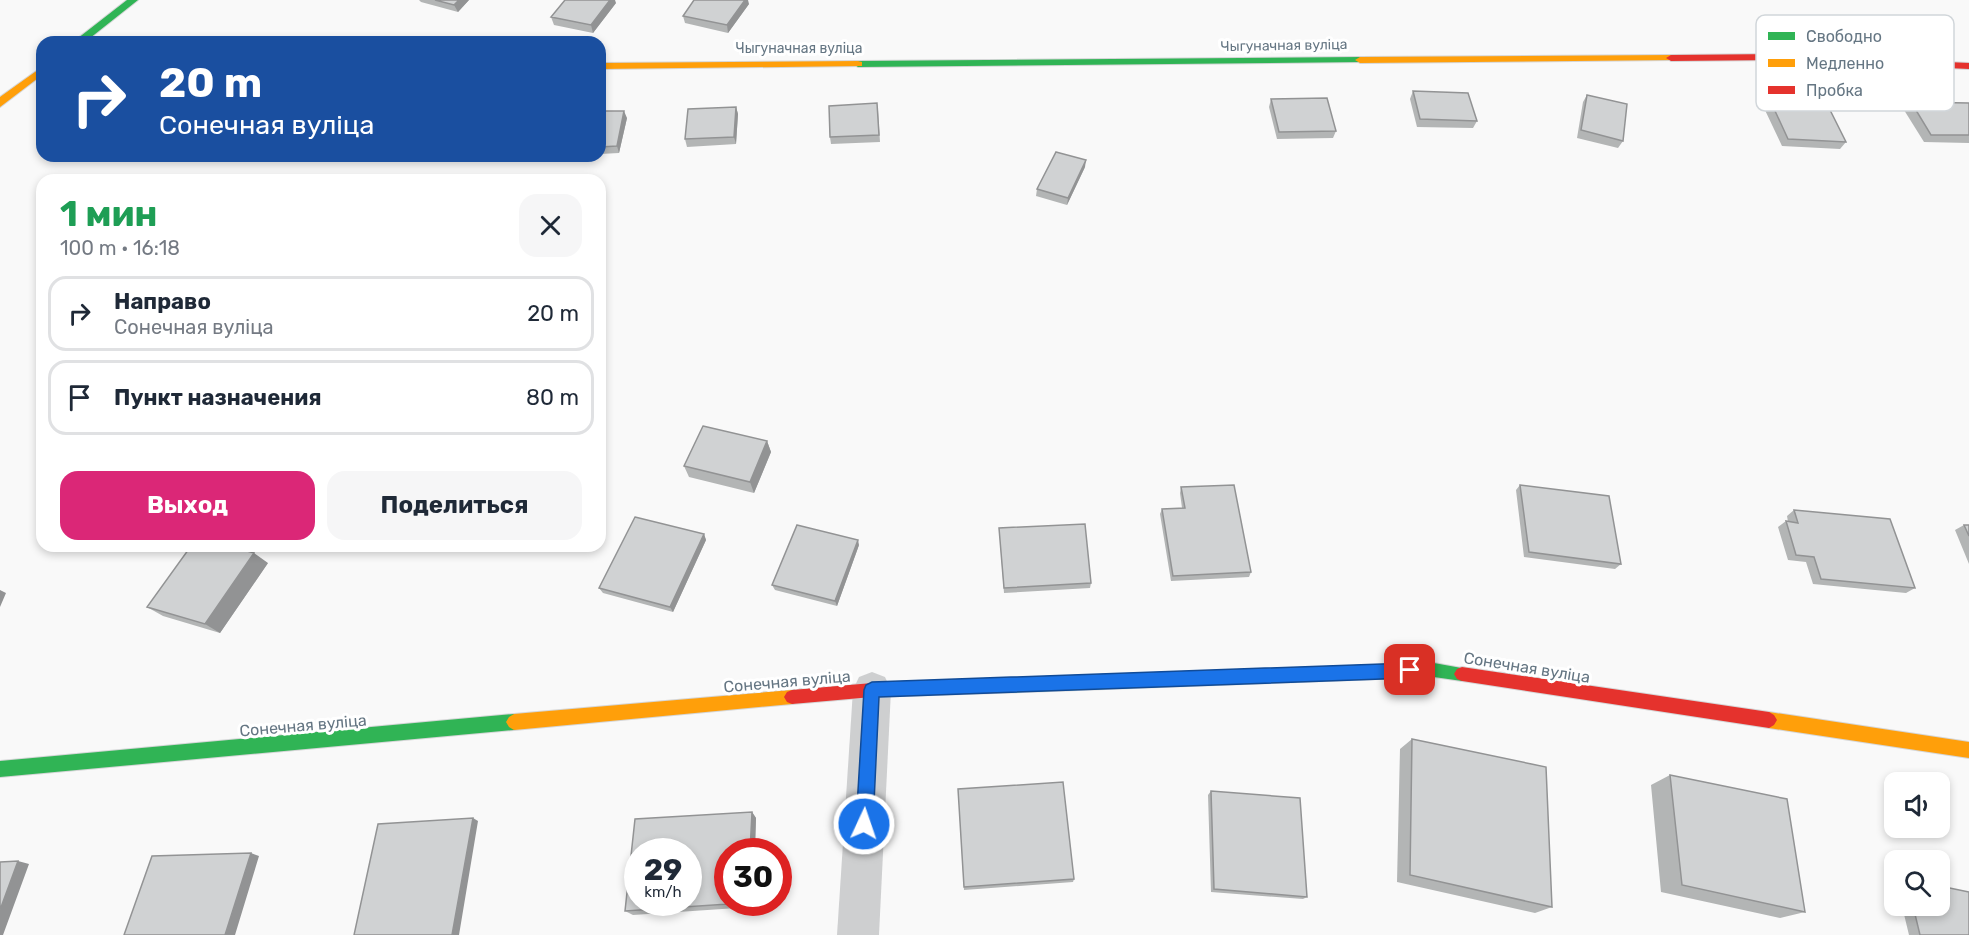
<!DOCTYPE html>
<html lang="ru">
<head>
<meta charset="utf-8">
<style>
  :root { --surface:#fff; --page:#f6f6f7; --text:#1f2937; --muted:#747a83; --line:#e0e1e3; --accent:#db2777 }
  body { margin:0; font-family:Rubik,sans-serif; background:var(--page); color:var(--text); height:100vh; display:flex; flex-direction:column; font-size:22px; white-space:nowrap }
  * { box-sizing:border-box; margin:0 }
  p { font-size:20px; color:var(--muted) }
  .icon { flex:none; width:33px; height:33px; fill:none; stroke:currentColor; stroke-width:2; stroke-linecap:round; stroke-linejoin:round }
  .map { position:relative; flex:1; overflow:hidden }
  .drawer { position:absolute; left:36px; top:174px; width:570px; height:378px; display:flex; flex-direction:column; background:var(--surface); border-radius:18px; box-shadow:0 3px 9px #0003 }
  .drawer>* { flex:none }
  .top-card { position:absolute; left:36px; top:36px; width:570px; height:126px; border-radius:18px; box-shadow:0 3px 9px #0003; background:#1a4fa0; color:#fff; overflow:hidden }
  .controls { position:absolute; left:1884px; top:772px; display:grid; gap:12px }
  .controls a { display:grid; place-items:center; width:66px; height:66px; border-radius:12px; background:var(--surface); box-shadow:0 3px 9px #0003; font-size:30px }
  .speed { position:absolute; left:624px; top:838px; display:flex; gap:12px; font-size:30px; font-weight:700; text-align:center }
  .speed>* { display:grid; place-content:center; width:78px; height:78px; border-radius:50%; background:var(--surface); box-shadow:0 3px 9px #0003; line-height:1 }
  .speed small { font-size:15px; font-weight:400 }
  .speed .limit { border:9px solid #d22; background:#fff; color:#111 }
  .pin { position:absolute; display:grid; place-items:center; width:51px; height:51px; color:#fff; margin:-26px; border-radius:12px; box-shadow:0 3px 9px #0006 }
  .me { position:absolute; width:66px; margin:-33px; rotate:3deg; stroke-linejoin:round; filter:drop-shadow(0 0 4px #0008) }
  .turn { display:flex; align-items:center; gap:21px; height:126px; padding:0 24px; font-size:27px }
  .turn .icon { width:78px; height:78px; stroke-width:2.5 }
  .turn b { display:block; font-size:42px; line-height:51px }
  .round { display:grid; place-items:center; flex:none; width:63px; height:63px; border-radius:18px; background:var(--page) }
  .summary { display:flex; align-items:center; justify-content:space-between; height:102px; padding:0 24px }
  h1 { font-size:36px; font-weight:700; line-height:45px; color:#1e9e55 }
  .button { display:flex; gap:12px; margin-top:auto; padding:12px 24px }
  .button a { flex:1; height:69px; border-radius:18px; background:var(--accent); color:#fff; font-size:24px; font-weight:700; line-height:69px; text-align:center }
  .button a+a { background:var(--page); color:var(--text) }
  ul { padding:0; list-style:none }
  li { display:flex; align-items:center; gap:18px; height:75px; margin:0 12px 9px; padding:0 12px; border:3px solid var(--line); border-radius:18px }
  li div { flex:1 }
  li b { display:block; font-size:22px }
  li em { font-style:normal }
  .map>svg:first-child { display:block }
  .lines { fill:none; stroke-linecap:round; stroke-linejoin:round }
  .fast-casing { stroke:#d5d6d7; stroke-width:2 }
  .slow-casing { stroke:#d5d6d7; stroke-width:2 }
  .jam-casing { stroke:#d5d6d7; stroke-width:2 }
  .street { fill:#cecfd0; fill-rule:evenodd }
  .fast { fill:#30b455; fill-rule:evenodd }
  .slow { fill:#ff9f0a; fill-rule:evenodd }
  .jam { fill:#e5322d; fill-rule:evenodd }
  .wall { fill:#b3b5b5 }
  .shaded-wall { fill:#929394 }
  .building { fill:#d0d2d3; stroke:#929394; stroke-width:1.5; fill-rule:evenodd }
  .route { fill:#1a73e8; stroke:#114b97; stroke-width:1.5 }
  .labels { text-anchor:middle; stroke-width:6; stroke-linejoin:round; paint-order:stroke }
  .far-street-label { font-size:14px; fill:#657683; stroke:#fff }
  .street-label { font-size:16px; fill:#657683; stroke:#fff }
  .key { fill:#fff; stroke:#d1d6da; stroke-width:1.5 }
  .key-label { font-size:16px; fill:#657683 }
</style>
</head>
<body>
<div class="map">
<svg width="1969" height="935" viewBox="0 0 1969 935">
  <rect width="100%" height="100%" fill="#f9f9f9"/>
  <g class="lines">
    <g class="fast-casing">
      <path id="fast" d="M127,0H138L85,42H73Z
        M1360,57L1364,58V62L858,67L853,64L858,61Z
        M1434,663L1467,669L1470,674L1467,679L1462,681L1434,677L995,693L990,691L987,686L990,681L995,679Z
        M514,714L519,717L522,722L519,727L514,730L0,777V761Z"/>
    </g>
    <g class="slow-casing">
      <path id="slow" d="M1671,55L1676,58L1675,60L1360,63L1355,60L1360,57Z
        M858,61L862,62V66L600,69V63Z
        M42,67V75L0,107V97Z
        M792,690L797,692L800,697L797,702L792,704L514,730L509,727L506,722L509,717L514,714Z
        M1769,712L1969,742V758L1769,728L1764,725L1761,720L1764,715Z"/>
    </g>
    <g class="jam-casing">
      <path id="jam" d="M1778,54L1969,63V69L1778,60L1671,61L1666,58L1671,55Z
        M1462,667L1769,712L1774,715L1777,720L1774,725L1769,728L1462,681L1457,679L1454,674L1457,669Z
        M995,679L1000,681L1003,686L1000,691L995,693L872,697L792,704L787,702L784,697L787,692L792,690L872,683Z"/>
    </g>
    <path class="street" d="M872,672L885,677L891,690L879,935H837L853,690L859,677Z"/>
    <use href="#fast" class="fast"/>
    <use href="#slow" class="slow"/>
    <use href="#jam" class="jam"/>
  </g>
  <path class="wall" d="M419,0H469L458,12L421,2Z
    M616,3L593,33L554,25L551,17Z
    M749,4L728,33L685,23L683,16Z
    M1413,91L1477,121L1473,128L1417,127L1410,99Z
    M1587,95L1623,141L1618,148L1577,138L1583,102Z
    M1271,99L1336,131L1333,138L1277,139L1269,107Z
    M1770,100L1846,142L1840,149L1782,146L1764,108Z
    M1911,102L1969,103V143L1924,142L1904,110Z
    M736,107L738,114L736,144L687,147L685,139Z
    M878,110L880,142L831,144L830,137Z
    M600,111L627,118L619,153L600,154Z
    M73,156H124L123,158H74Z
    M202,156H260L259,157L205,159Z
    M1085,167L1067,205L1036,196L1037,189Z
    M767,441L771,452L754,493L689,477L684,466Z
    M1520,485L1621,564L1615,569L1524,557L1516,490Z
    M1181,487L1251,572L1249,577L1171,581L1160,514L1162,509L1182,508L1180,493Z
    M1794,510L1915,588L1906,593L1813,584L1806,562L1788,560L1778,527L1786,521L1788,522L1787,516Z
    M1964,525H1969V564L1955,530Z
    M999,528L1091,583L1090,588L1004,593Z
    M704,534L706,540L673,612L603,593L599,588Z
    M859,545L837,606L775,590L772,585Z
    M268,563L220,633L163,616L147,607Z
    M1412,739L1552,907L1535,913L1397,882L1400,749Z
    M1670,775L1805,912L1780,918L1661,892L1651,785Z
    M958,789L1074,879L1073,882L964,890Z
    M1211,791L1307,897L1303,899L1211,892L1208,795Z
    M752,812L756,818L752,907L633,915L625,911Z
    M1902,906H1940L1969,935H1909Z"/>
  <path class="shaded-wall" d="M459,0H469L458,12L454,5Z
    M610,0H615L616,3L593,33L591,25Z
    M745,0H748L749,4L728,33L727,25Z
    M736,107L738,114L736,144L734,137Z
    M624,111L627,118L619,153L617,146Z
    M1086,160L1085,167L1067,205L1068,198Z
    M767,441L771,452L754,493L750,482Z
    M704,534L706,540L673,612L670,607Z
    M858,540L859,545L837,606L835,601Z
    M254,553L268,563L220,633L205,624Z
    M0,590L6,593L0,607Z
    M752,812L756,818L755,852H750Z
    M473,818L478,821L459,935H452Z
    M251,853L259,856L235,935H225Z
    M18,861L29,864L3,935H0V910Z"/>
  <path class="building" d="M435,0H459L454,5Z
    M565,0H610L591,25L551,17Z
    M694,0H745L727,25L683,16Z
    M1413,91L1468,93L1477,121L1420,119Z
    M1587,95L1627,104L1623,141L1581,130Z
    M1327,98L1336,131L1279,132L1271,99Z
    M1770,100L1826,102L1846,142L1788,139Z
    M1911,102L1969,103V135H1931Z
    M877,103L879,135L830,137L829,106Z
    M736,107L734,137L685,139L688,109Z
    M600,111H624L617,146L600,147Z
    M1056,152L1086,160L1068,198L1037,189Z
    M703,426L767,441L750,482L684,466Z
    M1234,485L1251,572L1173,576L1162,509L1185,508L1181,487Z
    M1520,485L1609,496L1621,564L1529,552Z
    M1794,510L1890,519L1915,588L1821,579L1814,557L1796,555L1786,521L1798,523Z
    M635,517L704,534L670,607L599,588Z
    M1085,524L1091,583L1004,588L999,528Z
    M797,525L858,540L835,601L772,585Z
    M1964,525H1969V536Z
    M191,546H230L254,553L205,624L147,607Z
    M1412,739L1546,767L1552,907L1410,875Z
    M1670,775L1787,799L1805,912L1682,885Z
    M1063,782L1074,879L964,887L958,789Z
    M1211,791L1300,798L1307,897L1214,889Z
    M752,812L750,852H728V903H743L625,911L635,819ZM638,852H688V903H638Z
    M473,818L452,935H354L378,824Z
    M251,853L225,935H124L152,856Z
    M18,861L0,910V862Z
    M1940,886L1969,892V935H1920L1913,906H1940Z"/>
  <path class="route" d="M1410,663L1416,665L1418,670L1416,675L1410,678L879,697L873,824L870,829L864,832L859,829L856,824L864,690L866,685L872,682Z"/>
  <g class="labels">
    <g class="far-street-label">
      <text transform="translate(1284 45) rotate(-1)" y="5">Чыгуначная вуліца</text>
      <text x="799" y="53">Чыгуначная вуліца</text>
    </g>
    <g class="street-label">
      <text transform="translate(1527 667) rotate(9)" y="6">Сонечная вуліца</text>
      <text transform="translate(787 681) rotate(-5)" y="6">Сонечная вуліца</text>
      <text transform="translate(303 725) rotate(-5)" y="6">Сонечная вуліца</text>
    </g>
  </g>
  <rect x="1756" y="15" width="198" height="96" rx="9" class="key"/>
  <rect x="1768" y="32" width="27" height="8" fill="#30b455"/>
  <rect x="1768" y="59" width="27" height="8" fill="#ff9f0a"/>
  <rect x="1768" y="86" width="27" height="8" fill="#e5322d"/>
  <g class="key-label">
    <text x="1806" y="42">Свободно</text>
    <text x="1806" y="69">Медленно</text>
    <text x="1806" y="96">Пробка</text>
  </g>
</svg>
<div class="controls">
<a><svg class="icon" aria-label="sound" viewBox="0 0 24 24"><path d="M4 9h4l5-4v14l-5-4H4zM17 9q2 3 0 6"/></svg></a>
<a><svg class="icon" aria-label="search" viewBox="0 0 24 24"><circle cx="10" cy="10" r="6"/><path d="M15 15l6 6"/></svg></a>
</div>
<div class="speed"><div>29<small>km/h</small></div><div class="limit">30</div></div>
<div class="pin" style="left:1410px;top:670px;background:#d93025"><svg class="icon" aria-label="arrive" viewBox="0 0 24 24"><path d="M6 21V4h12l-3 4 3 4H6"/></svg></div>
<svg class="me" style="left:864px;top:824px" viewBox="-20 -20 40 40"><circle r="17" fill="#1a73e8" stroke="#fff" stroke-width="3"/><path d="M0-11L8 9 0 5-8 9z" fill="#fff"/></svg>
<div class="top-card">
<div class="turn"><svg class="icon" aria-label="right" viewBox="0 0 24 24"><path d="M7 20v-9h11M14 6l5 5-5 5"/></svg><div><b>20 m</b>Сонечная вуліца</div></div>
</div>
<section class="drawer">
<div class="summary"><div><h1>1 мин</h1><p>100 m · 16:18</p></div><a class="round"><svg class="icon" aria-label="close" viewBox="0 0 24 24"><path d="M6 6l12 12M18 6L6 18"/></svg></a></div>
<ul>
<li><svg class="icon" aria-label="right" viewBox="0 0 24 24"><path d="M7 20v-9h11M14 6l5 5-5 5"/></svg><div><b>Направо</b><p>Сонечная вуліца</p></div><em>20 m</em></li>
<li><svg class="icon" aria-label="arrive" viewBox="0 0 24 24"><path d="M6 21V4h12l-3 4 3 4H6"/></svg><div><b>Пункт назначения</b></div><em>80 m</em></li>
</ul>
<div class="button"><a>Выход</a><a>Поделиться</a></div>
</section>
</div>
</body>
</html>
